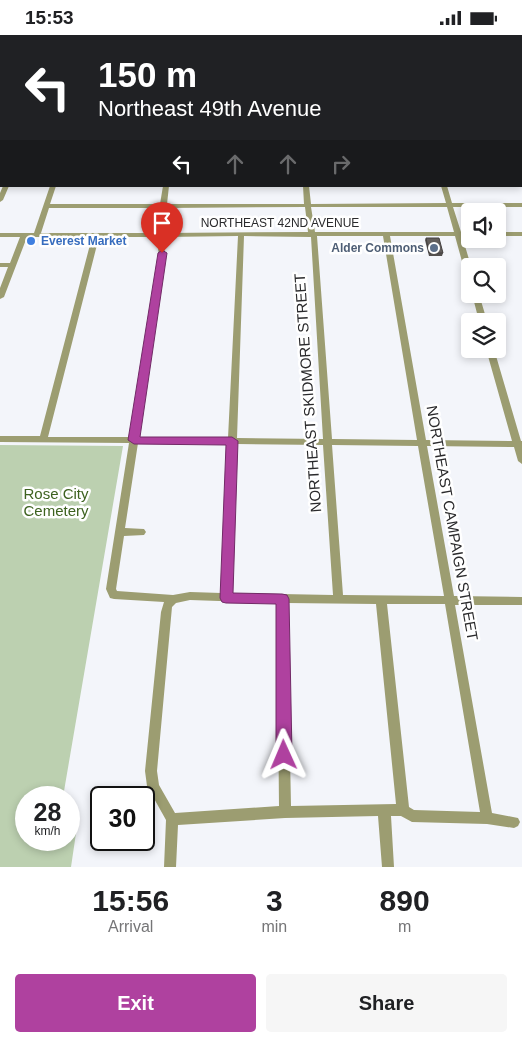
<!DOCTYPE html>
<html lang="en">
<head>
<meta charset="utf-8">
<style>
  :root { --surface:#fff; --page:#f6f6f6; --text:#202124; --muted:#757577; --accent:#af419f }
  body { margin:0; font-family:Arial,sans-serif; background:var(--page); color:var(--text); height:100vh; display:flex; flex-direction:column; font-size:19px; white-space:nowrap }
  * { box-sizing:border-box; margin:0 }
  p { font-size:16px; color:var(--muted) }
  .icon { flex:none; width:28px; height:28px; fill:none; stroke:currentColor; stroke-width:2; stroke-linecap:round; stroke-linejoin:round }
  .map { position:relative; height:832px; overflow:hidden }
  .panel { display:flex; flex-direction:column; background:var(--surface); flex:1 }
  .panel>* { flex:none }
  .hud { position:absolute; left:0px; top:0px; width:522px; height:152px; box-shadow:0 2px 8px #0003; background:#202124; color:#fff; overflow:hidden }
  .fabs { position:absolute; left:461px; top:168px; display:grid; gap:10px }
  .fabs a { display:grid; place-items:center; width:45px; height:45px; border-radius:5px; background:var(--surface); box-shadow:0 2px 8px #0003; font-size:25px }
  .speed { position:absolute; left:15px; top:751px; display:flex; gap:10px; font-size:25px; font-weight:700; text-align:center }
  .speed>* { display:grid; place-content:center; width:65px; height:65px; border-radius:50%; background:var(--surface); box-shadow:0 2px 8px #0003; line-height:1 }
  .speed small { font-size:12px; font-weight:400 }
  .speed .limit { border:2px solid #111; border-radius:8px; background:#fff; color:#111 }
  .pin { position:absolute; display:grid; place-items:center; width:42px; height:42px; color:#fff; margin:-51px -21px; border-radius:50% 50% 50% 0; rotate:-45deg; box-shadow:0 0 5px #0007 }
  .pin .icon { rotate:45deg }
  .me { position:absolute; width:55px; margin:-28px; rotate:359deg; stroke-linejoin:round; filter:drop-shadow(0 0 4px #0008) }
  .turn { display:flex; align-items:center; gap:18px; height:105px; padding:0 15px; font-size:22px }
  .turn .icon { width:65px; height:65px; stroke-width:2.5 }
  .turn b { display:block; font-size:35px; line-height:42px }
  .lanes { display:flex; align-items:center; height:48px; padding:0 15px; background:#0003; justify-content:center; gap:25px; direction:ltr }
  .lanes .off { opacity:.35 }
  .eta { display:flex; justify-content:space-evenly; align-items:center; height:85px; text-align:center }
  .eta b { font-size:30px; font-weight:700; line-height:35px }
  .primary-button { display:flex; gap:10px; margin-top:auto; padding:10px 15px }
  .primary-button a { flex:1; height:58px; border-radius:5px; background:var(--accent); color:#fff; font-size:20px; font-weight:700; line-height:58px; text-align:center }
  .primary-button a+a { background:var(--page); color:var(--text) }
  .status { display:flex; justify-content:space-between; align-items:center; height:35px; padding:0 25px; background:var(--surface); direction:ltr }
  .status svg { height:14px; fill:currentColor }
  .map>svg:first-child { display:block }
  .green { fill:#bcd0b0 }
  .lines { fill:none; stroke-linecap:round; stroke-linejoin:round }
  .minor { fill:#9c9d71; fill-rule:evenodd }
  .wall { fill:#53504e }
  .building { fill:#615d5b; stroke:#444140 }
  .route { fill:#af419f; stroke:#722a67 }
  .shop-dot { fill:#3f7fe0; stroke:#fff; stroke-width:2 }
  .service-dot { fill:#5c6f8a; stroke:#fff; stroke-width:2 }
  .labels { text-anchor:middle; stroke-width:5; stroke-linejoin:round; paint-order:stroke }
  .far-street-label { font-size:12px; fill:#2a2a2c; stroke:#fff }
  .far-shop-label { font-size:12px; font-weight:bold; fill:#366cbe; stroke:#fff; text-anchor:start }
  .far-service-label { font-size:12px; font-weight:bold; fill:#4e5e75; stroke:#fff; text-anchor:end }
  .street-label { font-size:15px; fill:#2a2a2c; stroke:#fff }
  .park-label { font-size:15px; fill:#3d621f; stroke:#fff }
</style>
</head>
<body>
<div class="status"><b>15:53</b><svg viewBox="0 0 49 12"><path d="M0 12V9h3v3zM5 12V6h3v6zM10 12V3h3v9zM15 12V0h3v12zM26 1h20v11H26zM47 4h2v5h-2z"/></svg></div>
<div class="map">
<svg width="522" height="832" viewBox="0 0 522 832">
  <rect width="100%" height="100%" fill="#f3f5fa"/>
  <path class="green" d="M0,410L123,411L63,762H26V805H69V778H79L71,832H0Z"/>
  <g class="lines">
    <path class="minor" d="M185,0H189V1H185Z
      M292,0H296V1H292Z
      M377,0H381V1H377Z
      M462,0H467V1H463Z
      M521,6H522V8H521Z
      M521,22H522V24H521Z
      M0,31H1V33H0Z
      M521,37H522V41H521Z
      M1,52V58L0,59V53Z
      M521,55H522V59H521Z
      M0,75H1V79H0Z
      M521,75H522V79H521Z
      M521,97H522V101H521Z
      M521,119H522V123H521Z
      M0,124H1V128H0Z
      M521,132H522V138H521Z
      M521,143H522V147H521Z
      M3,151H9L3,165L0,167V158Z
      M50,151H56L50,169H160L163,151H169L167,169H304L303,151H309L311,169L446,168L441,151H447L452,168H522V172H453L461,197H470V201H462L471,231L470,243L466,241L455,201H390L426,405L512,406L486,314H494L521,406H522V429L518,426L514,412L427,411L454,561L522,562V570H455L492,778L518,783L520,787L518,791L514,793L487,789L412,787L401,781H391L394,832H382L378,781L285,783L178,790L176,832H164L166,785L147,751L145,736L161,577L164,567L114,564L110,563L106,554L129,408L0,407V401H40L92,202H27L4,262L0,264V253L8,232H0V228H10L20,202H0V198H34ZM305,172L308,197L163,198L166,173ZM311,172H447L454,197H315ZM49,173H160L157,198H41ZM238,201L228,403L139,402L165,223L164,202ZM244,201L311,202L323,404L237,403ZM317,201H383L417,405L332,404ZM99,202H157L159,223L130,402H48ZM138,408L228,409L221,558L190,557L173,560L117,556L116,554L124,501L144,500L146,497L144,494L125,493ZM237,409L323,410L333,560L231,558ZM332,410L418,411L444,561L343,560ZM190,565L277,568L279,771L175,778L159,750L157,736L172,572L176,568ZM287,568L376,569L396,769L291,771ZM387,569H445L480,777L414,775L409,772Z
      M498,197H522V201H498Z
      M472,259H479L487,286H479Z"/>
  </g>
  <path class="wall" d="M426,203L443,218L442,221H429L425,205Z"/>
  <path class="building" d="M467,182H470V188H469Z
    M426,203H439L443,218H429Z"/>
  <path class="route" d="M162,215L167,218L140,402H232L238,406L233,558L282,559L287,560L289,564L292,720L289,725L284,727L278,725L276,720V569L226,568L222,567L220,563L226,410L134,409L128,405L158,218Z"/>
  <circle class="shop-dot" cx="31" cy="206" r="5"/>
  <circle class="service-dot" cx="434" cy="213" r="5"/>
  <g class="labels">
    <g class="far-street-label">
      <text x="280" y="192">NORTHEAST 42ND AVENUE</text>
    </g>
    <g class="far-shop-label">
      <text x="41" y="210">Everest Market</text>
    </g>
    <g class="far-service-label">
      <text x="424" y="217">Alder Commons</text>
    </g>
    <g class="street-label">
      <text transform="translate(308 358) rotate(-94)" y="5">NORTHEAST SKIDMORE STREET</text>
      <text transform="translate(452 488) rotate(80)" y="5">NORTHEAST CAMPAIGN STREET</text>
    </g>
    <g class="park-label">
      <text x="56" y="464">Rose City<tspan x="56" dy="17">Cemetery</tspan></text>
    </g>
  </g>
</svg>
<div class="fabs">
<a><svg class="icon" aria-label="sound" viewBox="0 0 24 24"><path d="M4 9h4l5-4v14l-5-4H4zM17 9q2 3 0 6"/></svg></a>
<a><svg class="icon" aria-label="search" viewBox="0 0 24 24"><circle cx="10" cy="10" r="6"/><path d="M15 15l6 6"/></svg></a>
<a><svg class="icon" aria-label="layers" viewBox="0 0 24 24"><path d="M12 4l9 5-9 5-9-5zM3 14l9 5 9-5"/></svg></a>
</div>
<div class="speed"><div>28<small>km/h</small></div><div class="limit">30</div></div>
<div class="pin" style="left:162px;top:218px;background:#d93025"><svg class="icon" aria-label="arrive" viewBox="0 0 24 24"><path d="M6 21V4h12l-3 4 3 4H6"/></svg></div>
<svg class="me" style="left:284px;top:720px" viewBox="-20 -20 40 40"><path d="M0-17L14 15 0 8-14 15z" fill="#af419f" stroke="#fff" stroke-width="4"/></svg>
<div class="hud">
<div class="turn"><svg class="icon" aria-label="left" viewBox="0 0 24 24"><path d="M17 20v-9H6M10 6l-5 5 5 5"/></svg><div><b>150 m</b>Northeast 49th Avenue</div></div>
<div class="lanes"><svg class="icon" aria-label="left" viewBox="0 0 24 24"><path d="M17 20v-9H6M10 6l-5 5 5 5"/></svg><svg class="icon off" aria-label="ahead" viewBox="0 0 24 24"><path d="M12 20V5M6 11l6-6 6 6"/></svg><svg class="icon off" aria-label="ahead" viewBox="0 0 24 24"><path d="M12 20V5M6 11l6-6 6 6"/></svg><svg class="icon off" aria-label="right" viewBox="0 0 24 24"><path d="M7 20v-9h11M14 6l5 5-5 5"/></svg></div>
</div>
</div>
<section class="panel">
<div class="eta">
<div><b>15:56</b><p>Arrival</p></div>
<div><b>3</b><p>min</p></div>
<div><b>890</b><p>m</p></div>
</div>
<div class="primary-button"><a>Exit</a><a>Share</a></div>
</section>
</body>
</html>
